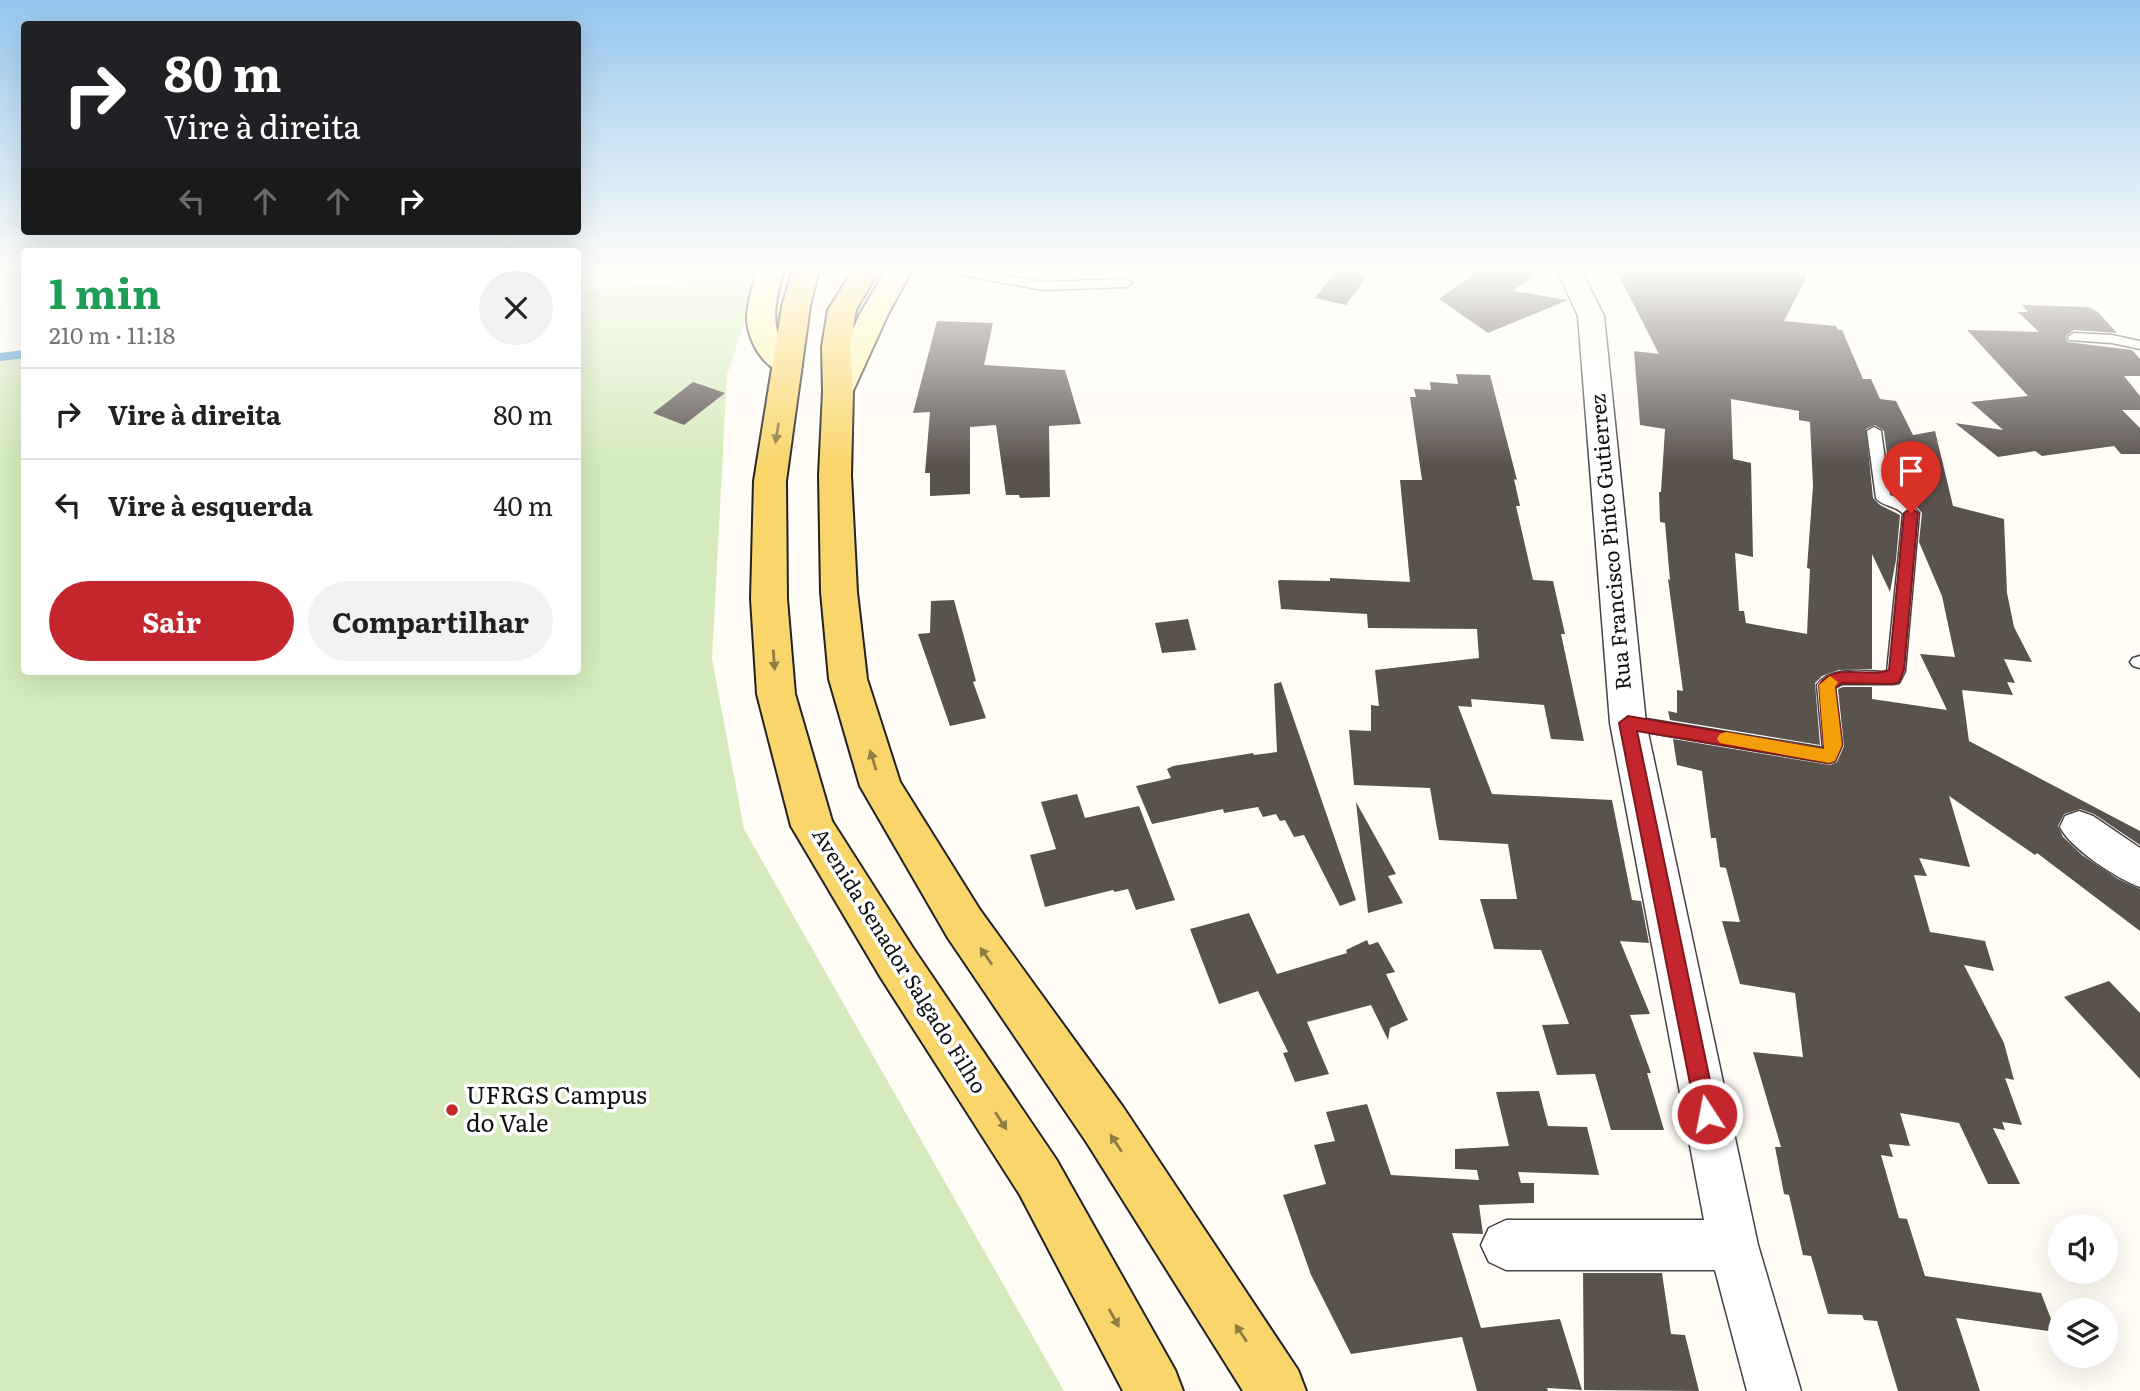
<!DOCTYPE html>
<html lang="pt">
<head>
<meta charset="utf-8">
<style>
  :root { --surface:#fff; --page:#f2f2f2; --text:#202124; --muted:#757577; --line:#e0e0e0; --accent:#c4262e }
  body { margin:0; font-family:Literata,serif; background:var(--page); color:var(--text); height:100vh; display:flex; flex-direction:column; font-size:26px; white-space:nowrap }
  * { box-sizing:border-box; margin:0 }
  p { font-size:23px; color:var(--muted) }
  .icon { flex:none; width:38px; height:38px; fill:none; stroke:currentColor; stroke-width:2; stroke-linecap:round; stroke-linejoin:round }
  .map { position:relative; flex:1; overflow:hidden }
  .drawer { position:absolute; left:21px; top:248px; width:560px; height:427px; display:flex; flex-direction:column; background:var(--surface); border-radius:7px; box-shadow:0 7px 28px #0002 }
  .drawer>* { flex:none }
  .banner { position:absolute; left:21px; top:21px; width:560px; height:214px; border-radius:7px; box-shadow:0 7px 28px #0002; background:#202124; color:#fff; overflow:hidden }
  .tools { position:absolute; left:2048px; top:1214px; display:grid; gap:14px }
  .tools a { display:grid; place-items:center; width:70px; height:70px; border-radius:50%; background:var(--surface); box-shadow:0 7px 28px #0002; font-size:35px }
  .pin { position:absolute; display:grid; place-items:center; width:60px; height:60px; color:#fff; margin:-72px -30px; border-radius:50% 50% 50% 0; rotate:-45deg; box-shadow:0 0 7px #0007 }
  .pin .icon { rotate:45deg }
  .me { position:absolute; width:77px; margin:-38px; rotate:349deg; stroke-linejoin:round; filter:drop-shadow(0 0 5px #0008) }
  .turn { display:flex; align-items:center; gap:24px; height:147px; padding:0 28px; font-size:32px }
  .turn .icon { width:91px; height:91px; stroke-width:2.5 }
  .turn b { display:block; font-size:49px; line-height:60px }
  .lanes { display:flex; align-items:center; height:66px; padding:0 28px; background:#0003; justify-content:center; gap:35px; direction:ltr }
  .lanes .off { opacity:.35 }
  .round { display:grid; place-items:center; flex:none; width:74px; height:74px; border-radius:37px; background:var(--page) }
  .headline { display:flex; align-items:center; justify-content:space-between; height:119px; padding:0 28px }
  h1 { font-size:42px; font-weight:700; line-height:52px; color:#1e9e55 }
  .cta { display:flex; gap:14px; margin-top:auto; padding:14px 28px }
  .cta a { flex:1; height:80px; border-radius:42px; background:var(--accent); color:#fff; font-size:28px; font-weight:700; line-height:80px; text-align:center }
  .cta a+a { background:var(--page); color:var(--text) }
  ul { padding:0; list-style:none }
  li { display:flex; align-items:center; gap:21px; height:91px; padding:0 28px; border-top:2px solid var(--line) }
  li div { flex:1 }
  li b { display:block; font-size:26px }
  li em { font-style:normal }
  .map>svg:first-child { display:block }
  .green { fill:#d5ebbd }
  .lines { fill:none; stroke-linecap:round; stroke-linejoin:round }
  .stream { stroke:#3f96cf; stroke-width:8 }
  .building { fill:#5a524d; fill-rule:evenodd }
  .service-casing { stroke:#444; stroke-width:3 }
  .minor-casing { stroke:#444; stroke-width:3 }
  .secondary-casing { stroke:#333; stroke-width:4 }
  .primary-casing { stroke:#222; stroke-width:4 }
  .service { fill:#fff; fill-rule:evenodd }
  .minor { fill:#fff; fill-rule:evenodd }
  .secondary { fill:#fff6b0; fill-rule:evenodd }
  .primary { fill:#f9d66b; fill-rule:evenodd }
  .oneway { fill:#917d42 }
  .route { fill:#c4262e; stroke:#7f191e; stroke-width:2 }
  .slow { fill:#f59e0b }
  .poi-dot { fill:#c4262e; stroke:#fff; stroke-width:2.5 }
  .labels { text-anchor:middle; stroke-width:7; stroke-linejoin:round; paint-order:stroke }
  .street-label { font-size:21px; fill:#111; stroke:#fff }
  .near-poi-label { font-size:24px; fill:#111; stroke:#fff; text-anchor:start }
</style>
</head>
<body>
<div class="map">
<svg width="2140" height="1391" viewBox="0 0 2140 1391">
  <rect width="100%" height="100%" fill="#fffdf5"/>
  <path class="green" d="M761,273L727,375L712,659L744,829L1064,1391H0V357L24,354V672H578V291Z"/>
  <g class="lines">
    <path class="stream" d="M0,357L24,354"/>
  </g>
  <path class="building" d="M1336,270H1372L1346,305L1315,298Z
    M1480,270H1541L1513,291L1568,300L1488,333L1439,299Z
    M1616,270H1810L1784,321L1836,326L1838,330H1842L1863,379H1871L1880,399L1896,401L1913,435L1935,431L1953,506L2004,519L2007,593L2014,627L2032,662L2004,659L2015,683L2007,682L2013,695L1962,690L1969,741L2140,831V845L2094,814L2080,809L2064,814L2058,826L2063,837L2082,855L2118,879L2140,889V931L2037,853L2035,855L1949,796L1970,867L1919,858L1927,876L1914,875L1930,932L1985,941L1994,971L1964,965L2004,1043L2014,1080L2005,1078L2022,1125L2002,1122L2005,1130L1993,1128L2020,1184H1988L1959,1123L1900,1113L1910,1146L1889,1144L1893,1157L1881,1155L1899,1218L1907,1219L1925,1276L2041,1293L2056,1332L1956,1318L1980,1391H1898L1877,1321L1864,1320L1862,1315L1828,1314L1811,1256L1803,1255L1789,1195L1784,1194L1775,1147H1781L1753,1052L1803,1057L1795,993L1740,984L1722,921L1740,922L1726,868L1720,867L1716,838H1711L1702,771L1677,765L1673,739L1830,765L1837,762L1844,746L1838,689L1843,687H1872V699L1947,710L1920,654L1955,657L1942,596L1919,542L1922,513L1911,500L1892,493L1884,431L1875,425L1866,429L1873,498L1880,505L1900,515L1896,560L1890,592L1872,554V669L1839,670L1822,676L1815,683L1820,745L1670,720L1668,711L1677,713V690L1683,691L1668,579L1670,580L1665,523L1660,522L1659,492H1661L1665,429L1640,425L1634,351L1659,354ZM1731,399L1799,411V420L1810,422L1813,486L1807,568L1810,569L1807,634L1746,623L1744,611H1739L1735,553L1753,557L1751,463L1733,459Z
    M2022,305L2089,307L2098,312L2117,333L2074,330L2066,336L2067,342L2132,350L2140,359V376H2124L2140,396V410H2122L2140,428V454H2121L2114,446L2042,456L2035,451L1998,457L1955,423L2003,430L1971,402L2028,396L1967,330L2039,332L2018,312H2028Z
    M937,321L993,323L984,365L1065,370L1081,424L1049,426L1050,497L1020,498L1019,495H1006L996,425L970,427V494L930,496V473H925L930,412L913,413Z
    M1456,374L1490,375L1517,480L1514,479L1520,506H1516L1533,580L1553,581L1565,634H1561L1584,741L1551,739L1544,705L1471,699L1472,707L1458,706L1492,794L1612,800L1632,900L1641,901L1649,943L1620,941L1650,1014L1630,1015L1651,1073H1647L1664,1130H1611L1595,1074L1557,1075L1542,1025L1569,1024L1541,950L1494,949L1480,899H1517L1508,844L1439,840L1430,788L1354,785L1349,730L1371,731V705L1379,706L1375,670L1479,658L1477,629L1368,628L1367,614L1281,609L1278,581L1280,580L1330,581V578L1410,582L1400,480H1422L1410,397H1416L1414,389L1431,390L1430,382L1458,384Z
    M693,382L725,393L684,425L653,413Z
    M954,600L976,681L973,682L986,718L950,726L918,634L930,633L931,601Z
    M1188,619L1196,650L1162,653L1155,623Z
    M1281,682L1356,900L1340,906L1304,835L1294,837L1285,820L1280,821L1276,814L1263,817L1258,807L1224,813L1223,809L1152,824L1136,786L1171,778L1167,769L1173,766L1253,753L1254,755L1277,752L1274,684Z
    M1077,794L1085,818L1139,806L1175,900L1136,910L1128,889L1115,892L1113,890L1045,907L1030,855L1056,849L1041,802Z
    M1356,802L1396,874L1388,876L1403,903L1368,913Z
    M1249,913L1277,974L1347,953L1346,950L1367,940L1369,945L1378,942L1395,972L1386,974L1408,1020L1390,1028L1388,1040L1371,1005L1307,1022L1329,1074L1295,1082L1283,1053L1288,1052L1258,991L1219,1004L1190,929Z
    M2109,981L2140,1013V1079L2064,997Z
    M1539,1091L1548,1126L1587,1127L1599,1175L1518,1172L1521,1183H1534V1203L1479,1205L1483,1234L1452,1233L1481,1328L1560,1319L1582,1390L1547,1388L1548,1391H1477L1462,1337L1351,1354L1311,1275L1283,1195L1326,1184L1314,1145L1335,1141L1326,1112L1367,1104L1391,1175L1479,1180L1477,1170L1455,1169V1149L1509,1146L1496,1092Z
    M1583,1273H1662L1671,1334L1685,1335L1699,1391L1584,1390Z"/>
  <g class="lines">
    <g class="service-casing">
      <path id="service" d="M950,270H975L1043,282L1126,279L1132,283L1126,287L1043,290L956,274Z
        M2074,333L2112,335L2140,341V349L2112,343L2069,340L2068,337Z
        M1874,427L1881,431L1890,495L1909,502L1919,513L1905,671L1899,683L1893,684H1842L1835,688L1842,745L1835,761L1829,763L1622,728L1619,723L1622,718L1628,716L1823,748L1817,685C1830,665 1867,672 1887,672L1903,514C1896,505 1882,507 1876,498L1867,431Z
        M2140,656V668L2133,666L2130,662L2133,658Z"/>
    </g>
    <g class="minor-casing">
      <path id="minor" d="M1557,270H1581L1604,316L1646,723L1758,1245L1801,1391H1747L1715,1270H1506L1489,1262L1481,1245L1489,1228L1506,1220H1704L1610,723L1578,316Z
        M2079,811L2093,816L2140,848V887C2117,879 2070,848 2060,827L2065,816Z"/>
    </g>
    <g class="secondary-casing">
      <path id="secondary" d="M758,270H784C777,294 769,322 783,345C788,353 796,358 802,366L797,372C769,379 748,344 747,319C747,302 753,286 758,270Z
        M886,270H912L888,314L853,391L849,397L838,400L827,397L823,391L860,314Z"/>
    </g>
    <g class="primary-casing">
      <path id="primary" d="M793,270H819L810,306L786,481L787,599L795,694L832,821L913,948L1056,1159L1175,1370L1183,1391H1123L1020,1195L881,978L791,826L757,694L751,599L754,481L782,306Z
        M853,270H879L856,310L850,347L853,391L851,475L857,592L867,679L900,782L980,910L1123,1107L1298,1370L1306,1391H1243L1087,1143L948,938L860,786L829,679L821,592L819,475L823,391L822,347L828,310Z"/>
    </g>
    <use href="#service" class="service"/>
    <use href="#minor" class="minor"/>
    <use href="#secondary" class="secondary"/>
    <use href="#primary" class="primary"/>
  </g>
  <defs><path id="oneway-solid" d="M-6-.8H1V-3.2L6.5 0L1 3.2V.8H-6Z" transform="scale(1.75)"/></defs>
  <g class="oneway">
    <use href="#oneway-solid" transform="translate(777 433) rotate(99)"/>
    <use href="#oneway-solid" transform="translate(774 660) rotate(86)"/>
    <use href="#oneway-solid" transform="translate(873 760) rotate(-107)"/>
    <use href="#oneway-solid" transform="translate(986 956) rotate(-125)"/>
    <use href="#oneway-solid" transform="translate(1001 1121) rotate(57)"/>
    <use href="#oneway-solid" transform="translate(1116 1143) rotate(-123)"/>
    <use href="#oneway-solid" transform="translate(1114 1318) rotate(61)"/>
    <use href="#oneway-solid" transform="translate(1241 1333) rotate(-123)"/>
  </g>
  <linearGradient id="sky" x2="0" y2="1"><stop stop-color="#95c6ee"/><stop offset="0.58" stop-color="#fffefa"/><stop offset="1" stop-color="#fffefa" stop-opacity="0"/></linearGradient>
  <rect width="2140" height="465" fill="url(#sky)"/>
  <path class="route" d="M1911,508L1918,513L1904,670L1899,682L1893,684L1842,683L1835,688L1842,745L1835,761L1829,763L1637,731L1717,1114L1714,1122L1707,1125L1699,1122L1696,1114L1619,723L1628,716L1824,749L1819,685C1835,661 1868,679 1889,670L1904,513Z"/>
  <path class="slow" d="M1830,676L1838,682L1835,687L1842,745L1835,761L1829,763L1720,743L1717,739L1720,734L1726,732L1824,749L1819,685Z"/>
  <circle class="poi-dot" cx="452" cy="1110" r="7"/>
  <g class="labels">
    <g class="street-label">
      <text transform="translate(1611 542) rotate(-95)" y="7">Rua Francisco Pinto Gutierrez</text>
      <text transform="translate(899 961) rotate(58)" y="7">Avenida Senador Salgado Filho</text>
    </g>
    <g class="near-poi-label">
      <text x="466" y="1104">UFRGS Campus<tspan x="466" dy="28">do Vale</tspan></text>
    </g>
  </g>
</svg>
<div class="tools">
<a><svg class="icon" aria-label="sound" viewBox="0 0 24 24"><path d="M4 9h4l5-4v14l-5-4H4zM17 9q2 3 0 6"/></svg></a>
<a><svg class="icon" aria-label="layers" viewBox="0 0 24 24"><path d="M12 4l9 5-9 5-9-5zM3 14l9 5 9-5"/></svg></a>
</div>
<div class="pin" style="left:1911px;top:513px;background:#d93025"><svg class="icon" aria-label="arrive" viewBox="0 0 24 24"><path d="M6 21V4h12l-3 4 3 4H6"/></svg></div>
<svg class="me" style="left:1707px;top:1114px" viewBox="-20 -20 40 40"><circle r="17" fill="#c4262e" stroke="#fff" stroke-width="3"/><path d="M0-11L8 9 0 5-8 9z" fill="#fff"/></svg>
<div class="banner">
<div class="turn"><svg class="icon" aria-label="right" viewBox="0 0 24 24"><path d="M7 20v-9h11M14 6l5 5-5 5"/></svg><div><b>80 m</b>Vire à direita</div></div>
<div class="lanes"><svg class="icon off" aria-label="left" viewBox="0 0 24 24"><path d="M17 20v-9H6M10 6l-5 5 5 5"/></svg><svg class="icon off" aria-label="ahead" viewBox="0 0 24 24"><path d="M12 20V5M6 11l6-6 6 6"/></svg><svg class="icon off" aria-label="ahead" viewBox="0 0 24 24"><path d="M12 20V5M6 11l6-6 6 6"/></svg><svg class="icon" aria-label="right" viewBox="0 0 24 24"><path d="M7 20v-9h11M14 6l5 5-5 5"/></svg></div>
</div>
<section class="drawer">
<div class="headline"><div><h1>1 min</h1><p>210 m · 11:18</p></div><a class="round"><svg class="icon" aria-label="close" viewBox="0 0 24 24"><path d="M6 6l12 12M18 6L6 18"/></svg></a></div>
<ul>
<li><svg class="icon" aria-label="right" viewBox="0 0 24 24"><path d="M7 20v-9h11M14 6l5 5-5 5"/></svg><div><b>Vire à direita</b></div><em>80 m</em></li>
<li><svg class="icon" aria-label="left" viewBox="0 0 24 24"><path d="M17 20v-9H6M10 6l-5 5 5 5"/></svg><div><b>Vire à esquerda</b></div><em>40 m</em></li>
</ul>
<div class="cta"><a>Sair</a><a>Compartilhar</a></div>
</section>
</div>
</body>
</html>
